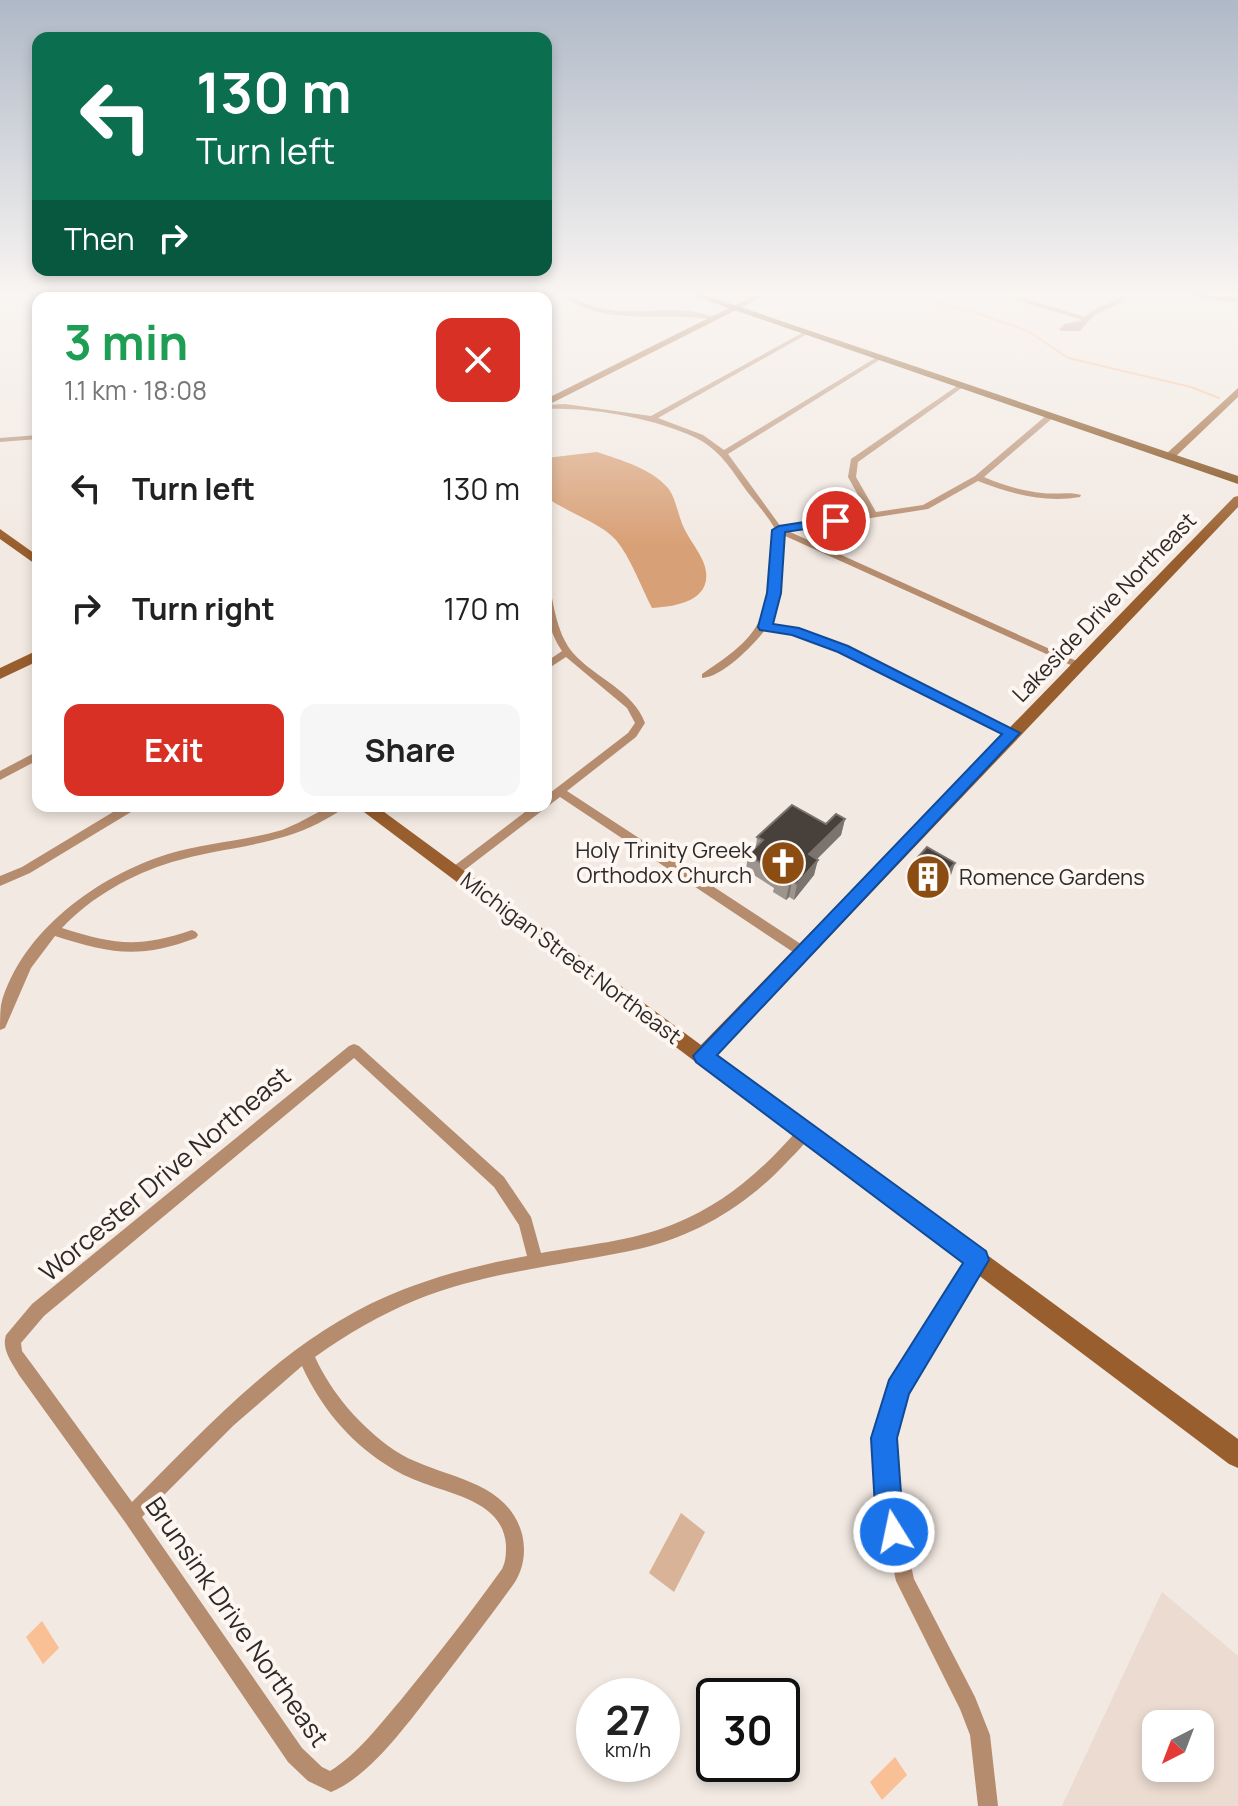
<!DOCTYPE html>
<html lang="en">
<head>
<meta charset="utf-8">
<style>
  :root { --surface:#fff; --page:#f6f6f6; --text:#222; --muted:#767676; --accent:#d93025 }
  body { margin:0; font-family:Manrope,sans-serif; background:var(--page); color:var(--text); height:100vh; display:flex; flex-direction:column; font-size:30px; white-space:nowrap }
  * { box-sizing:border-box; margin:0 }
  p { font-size:26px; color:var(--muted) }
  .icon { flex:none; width:44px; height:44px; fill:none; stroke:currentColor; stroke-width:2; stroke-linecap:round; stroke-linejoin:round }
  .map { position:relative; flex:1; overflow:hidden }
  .details { position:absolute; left:32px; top:292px; width:520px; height:520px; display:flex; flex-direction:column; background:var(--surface); border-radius:16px; box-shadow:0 4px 12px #0003 }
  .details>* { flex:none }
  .top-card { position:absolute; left:32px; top:32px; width:520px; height:244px; border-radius:16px; box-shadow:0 4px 12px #0003; background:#0b6e4f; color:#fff; overflow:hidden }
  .needle { width:52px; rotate:222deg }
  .fabs { position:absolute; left:1142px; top:1710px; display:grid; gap:16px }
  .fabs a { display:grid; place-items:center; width:72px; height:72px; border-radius:16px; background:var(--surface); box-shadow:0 4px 12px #0003; font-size:40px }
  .speed { position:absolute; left:576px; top:1678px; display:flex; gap:16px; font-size:40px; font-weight:700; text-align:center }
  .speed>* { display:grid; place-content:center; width:104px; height:104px; border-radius:50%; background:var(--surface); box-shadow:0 4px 12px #0003; line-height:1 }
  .speed small { font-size:20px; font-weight:400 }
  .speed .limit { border:4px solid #111; border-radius:12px; background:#fff; color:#111 }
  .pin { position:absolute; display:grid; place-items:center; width:68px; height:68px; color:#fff; margin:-34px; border:4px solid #fff; border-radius:50%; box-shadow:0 2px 8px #0007 }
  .me { position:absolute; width:88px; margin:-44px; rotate:350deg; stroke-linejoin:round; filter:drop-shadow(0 0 6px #0008) }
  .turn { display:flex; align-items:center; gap:28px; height:168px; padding:0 32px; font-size:36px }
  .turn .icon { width:104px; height:104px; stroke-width:2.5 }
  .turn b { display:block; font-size:56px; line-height:68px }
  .then { display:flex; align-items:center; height:76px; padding:0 32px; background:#0003; gap:16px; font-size:30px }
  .round { display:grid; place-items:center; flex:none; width:84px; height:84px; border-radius:16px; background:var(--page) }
  .overview { display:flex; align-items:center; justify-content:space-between; height:136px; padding:0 32px }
  h1 { font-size:48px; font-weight:700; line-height:60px; color:#1e9e55 }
  .action { display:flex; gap:16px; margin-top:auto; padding:16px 32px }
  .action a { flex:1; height:92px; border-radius:16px; background:var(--accent); color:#fff; font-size:32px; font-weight:700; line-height:92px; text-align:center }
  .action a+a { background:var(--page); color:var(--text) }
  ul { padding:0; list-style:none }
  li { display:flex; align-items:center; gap:24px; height:120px; padding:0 32px }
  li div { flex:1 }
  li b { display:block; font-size:30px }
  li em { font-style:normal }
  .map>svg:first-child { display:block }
  .built { fill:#ebdbd0; fill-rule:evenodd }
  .green { fill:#d9b398 }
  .forest { fill:#d8a076 }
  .water { fill:#f9c095 }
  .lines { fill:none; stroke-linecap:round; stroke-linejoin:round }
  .stream { stroke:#f9c095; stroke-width:2 }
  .street { fill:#b68c6e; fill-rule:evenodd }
  .secondary { fill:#995e2d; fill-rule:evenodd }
  .primary { fill:#794108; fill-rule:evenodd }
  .wall { fill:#9d948e }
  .shaded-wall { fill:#7b736d }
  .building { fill:#48403b; stroke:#7b736d; stroke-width:2 }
  .route { fill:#1a73e8; stroke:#114b97; stroke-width:2 }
  .labels { text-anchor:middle; stroke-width:8; stroke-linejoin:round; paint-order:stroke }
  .street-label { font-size:22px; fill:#2d2a27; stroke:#fef6f1 }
  .poi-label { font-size:22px; fill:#2d2a27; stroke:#fef6f1; text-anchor:end }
  .near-street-label { font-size:26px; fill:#2d2a27; stroke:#fef6f1 }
</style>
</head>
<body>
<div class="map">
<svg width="1238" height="1806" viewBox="0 0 1238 1806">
  <rect width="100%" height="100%" fill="#f2e9e2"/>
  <path class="built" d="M1162,1592L1238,1656V1806H1062ZM1156,1724H1200V1768H1156Z"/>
  <path class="green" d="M232,293H357L349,298H221Z
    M681,1513L705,1532L674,1592L649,1573Z"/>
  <path class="forest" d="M597,452C620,460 651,468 668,488C676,498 678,516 684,528C690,541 705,558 706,572C710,602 673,607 652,608C641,587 631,558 616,540C601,523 566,512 546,497V458Z"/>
  <path class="water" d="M74,293H232L221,298H88Z
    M42,1621L59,1648L43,1664L26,1637Z
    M895,1757L907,1775L882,1800L870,1782Z"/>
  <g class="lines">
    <path class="stream" d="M866,293L915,297L970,311L1028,331L1068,358L1191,387L1219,398"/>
    <path class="street" d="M561,293H567C616,329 668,297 716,318L713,320C663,310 602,329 561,293Z
      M982,293L1010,294L1085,317C1097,305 1113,304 1125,293H1131L1118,304L1094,315L1080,331H1062L1059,329L1065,324L1083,320L1009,298Z
      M804,332L809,333L658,418L703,435L724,450L877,357H881V359L728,454L781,527L868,513L848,477L851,459L960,384L966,385L858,462L856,477L876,512L923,505L975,476L1048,414L1055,416L984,477C1002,485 1022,491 1042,493C1054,495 1070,491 1081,495L1080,497C1045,503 1011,494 978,481L928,509L788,531L1081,663V667H1075L783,535L777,599L768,625L797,629L846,647L1016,731L1017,733L1016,735H1008L840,651L792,634L765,630C754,645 721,678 702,678V674C750,642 767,627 772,567C773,558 777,538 775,530C773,522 752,498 746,490C731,469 720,450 696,438C655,418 591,407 546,409V405L565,404L651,416Z
      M38,435V439L0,442V438Z
      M546,584L550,587C554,609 558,635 573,653C595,678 633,690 645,723L636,737L567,791L807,948L809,952L807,956H799L560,797L458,875H450L448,872L450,869L533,806H546V796L628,733L635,723L627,708L566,657L546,670V662L562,651C547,628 546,611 546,584Z
      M38,751V760L0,780V771Z
      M123,806H138L136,809L30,873L0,886V876L22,867Z
      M330,806H345C338,813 328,818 319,823C272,847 221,847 172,862C132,874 91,897 62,928C115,945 139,948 192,930L196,932L198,935L196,938C140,959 111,954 55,936L31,968L5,1028L0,1030C0,1022 0,1013 1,1005C21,931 98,876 168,854C205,843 244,841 282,830L298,823Z
      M354,1044L359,1046L504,1177L531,1217L541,1253C585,1245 633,1241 674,1224C725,1204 765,1168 800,1127L805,1125L810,1127L812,1132C806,1143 797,1152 788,1161C748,1204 700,1234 643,1248C568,1265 488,1271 416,1300C380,1315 347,1334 315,1357C332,1394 360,1426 394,1450C437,1479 506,1476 522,1534C526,1551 524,1567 515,1582C491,1616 465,1649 440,1682C412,1717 373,1775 331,1792L308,1781L288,1762L125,1522L19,1375C12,1363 1,1349 6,1335L32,1304L349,1046ZM354,1058L494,1187L519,1225L527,1256C472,1266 420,1280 370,1304C277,1350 204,1430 132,1502L31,1363L22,1351L21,1343L44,1316ZM302,1366C320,1406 348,1440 385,1464C397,1472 409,1478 423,1483C455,1495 503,1503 506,1545C506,1554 506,1561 502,1569C470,1614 435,1658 400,1701C379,1725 358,1754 330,1771L322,1767L302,1748L142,1517L234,1425Z
      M978,1252L983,1255L986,1260L983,1265L905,1393L893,1438L898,1507L914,1579L975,1697L990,1735L998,1806H978L970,1735L960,1709L896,1581L880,1507L875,1438L892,1383L973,1255Z"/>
    <path class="secondary" d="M759,293H770L546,406V399Z
      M1185,293L1238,297V303L1189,296Z
      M1238,388V397L1173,459H1165V455Z
      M1238,496V507L716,1056L1238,1439V1468L1229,1464L356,806H376L701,1045L1234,497Z
      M0,529L38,556V566L0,539Z
      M38,650V661L0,679V668Z"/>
    <path class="primary" d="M685,293H699L1238,476V484Z"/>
  </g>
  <path class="wall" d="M845,819L841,835L817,859L814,875L794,900L789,897L786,900L773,892L774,888L746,870L748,855L756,847L757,837L826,824Z
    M910,866L951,875L934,894L924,888L919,894L910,889L913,881L906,877Z"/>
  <path class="shaded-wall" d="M845,819L841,835L806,870L809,854Z
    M818,860L814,875L794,900L797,884Z
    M955,863L951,875L934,894L938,883Z
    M928,877L924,888L919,894L923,882Z
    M792,881L789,897L786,900L789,885Z"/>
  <path class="building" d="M792,805L826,824L836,814L845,819L809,854L818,860L797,884L792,881L789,885L776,877L779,874L748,855L763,840L757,837Z
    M927,847L955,863L938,883L928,877L923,882L914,877L919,871L910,866Z"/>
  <linearGradient id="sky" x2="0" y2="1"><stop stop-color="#afb9c7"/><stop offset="0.54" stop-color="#f9f5f2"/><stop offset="1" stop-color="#f9f5f2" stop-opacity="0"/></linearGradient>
  <rect width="1238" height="545" fill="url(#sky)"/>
  <path class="route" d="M836,517L840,518V524L785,532L781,593L773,624L799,628L848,646L1020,733L717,1055L986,1251L989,1260L909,1394L897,1438L902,1507L908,1532L904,1541L894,1545L885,1541L875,1507L871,1438L889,1380L963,1263L696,1062L693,1056L1002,734L838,652L792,635L760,630L758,627L767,593L772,530L779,526Z"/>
  <defs>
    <g id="church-disc" transform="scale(2.3)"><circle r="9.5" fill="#8c4d12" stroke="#fef6f1"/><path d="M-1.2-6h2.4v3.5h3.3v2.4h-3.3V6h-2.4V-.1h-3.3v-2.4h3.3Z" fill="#fff"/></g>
    <g id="building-disc" transform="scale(2.3)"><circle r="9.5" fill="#8c4d12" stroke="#fef6f1"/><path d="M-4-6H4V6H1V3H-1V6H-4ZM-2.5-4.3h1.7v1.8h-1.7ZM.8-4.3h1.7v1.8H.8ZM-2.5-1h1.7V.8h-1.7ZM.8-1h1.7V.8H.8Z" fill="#fff"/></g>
  </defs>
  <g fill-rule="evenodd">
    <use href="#church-disc" x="783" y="863"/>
    <use href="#building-disc" x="928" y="877"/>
  </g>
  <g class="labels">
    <g class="street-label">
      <text transform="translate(1104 607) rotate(-46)" y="8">Lakeside Drive Northeast</text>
      <text transform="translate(571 958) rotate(37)" y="8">Michigan Street Northeast</text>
    </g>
    <g class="poi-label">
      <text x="752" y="858">Holy Trinity Greek<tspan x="752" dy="25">Orthodox Church</tspan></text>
      <text x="959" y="885" text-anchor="start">Romence Gardens</text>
    </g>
    <g class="near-street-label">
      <text transform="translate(165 1174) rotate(-40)" y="9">Worcester Drive Northeast</text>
      <text transform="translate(237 1622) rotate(55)" y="9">Brunsink Drive Northeast</text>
    </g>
  </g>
</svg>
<div class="fabs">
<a><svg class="needle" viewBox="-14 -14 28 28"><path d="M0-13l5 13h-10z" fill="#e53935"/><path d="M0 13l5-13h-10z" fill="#767676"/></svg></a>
</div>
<div class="speed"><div>27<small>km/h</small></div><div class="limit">30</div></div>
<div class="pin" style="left:836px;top:521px;background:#d93025"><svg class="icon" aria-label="arrive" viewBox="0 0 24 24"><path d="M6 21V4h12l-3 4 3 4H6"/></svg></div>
<svg class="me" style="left:894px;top:1532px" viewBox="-20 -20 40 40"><circle r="17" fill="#1a73e8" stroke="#fff" stroke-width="3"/><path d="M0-11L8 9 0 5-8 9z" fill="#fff"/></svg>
<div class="top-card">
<div class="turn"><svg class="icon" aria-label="left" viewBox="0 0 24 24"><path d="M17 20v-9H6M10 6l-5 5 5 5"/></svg><div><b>130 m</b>Turn left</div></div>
<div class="then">Then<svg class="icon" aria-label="right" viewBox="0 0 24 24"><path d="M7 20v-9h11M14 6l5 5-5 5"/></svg></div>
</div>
<section class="details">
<div class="overview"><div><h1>3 min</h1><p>1.1 km · 18:08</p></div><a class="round" style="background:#d93025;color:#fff"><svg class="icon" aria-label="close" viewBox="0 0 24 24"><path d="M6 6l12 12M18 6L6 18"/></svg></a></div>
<ul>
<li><svg class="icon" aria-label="left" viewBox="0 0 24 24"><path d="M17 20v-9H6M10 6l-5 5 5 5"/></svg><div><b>Turn left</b></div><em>130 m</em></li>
<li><svg class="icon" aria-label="right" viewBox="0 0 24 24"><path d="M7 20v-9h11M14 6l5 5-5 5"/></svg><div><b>Turn right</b></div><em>170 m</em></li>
</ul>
<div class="action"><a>Exit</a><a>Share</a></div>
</section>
</div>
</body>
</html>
